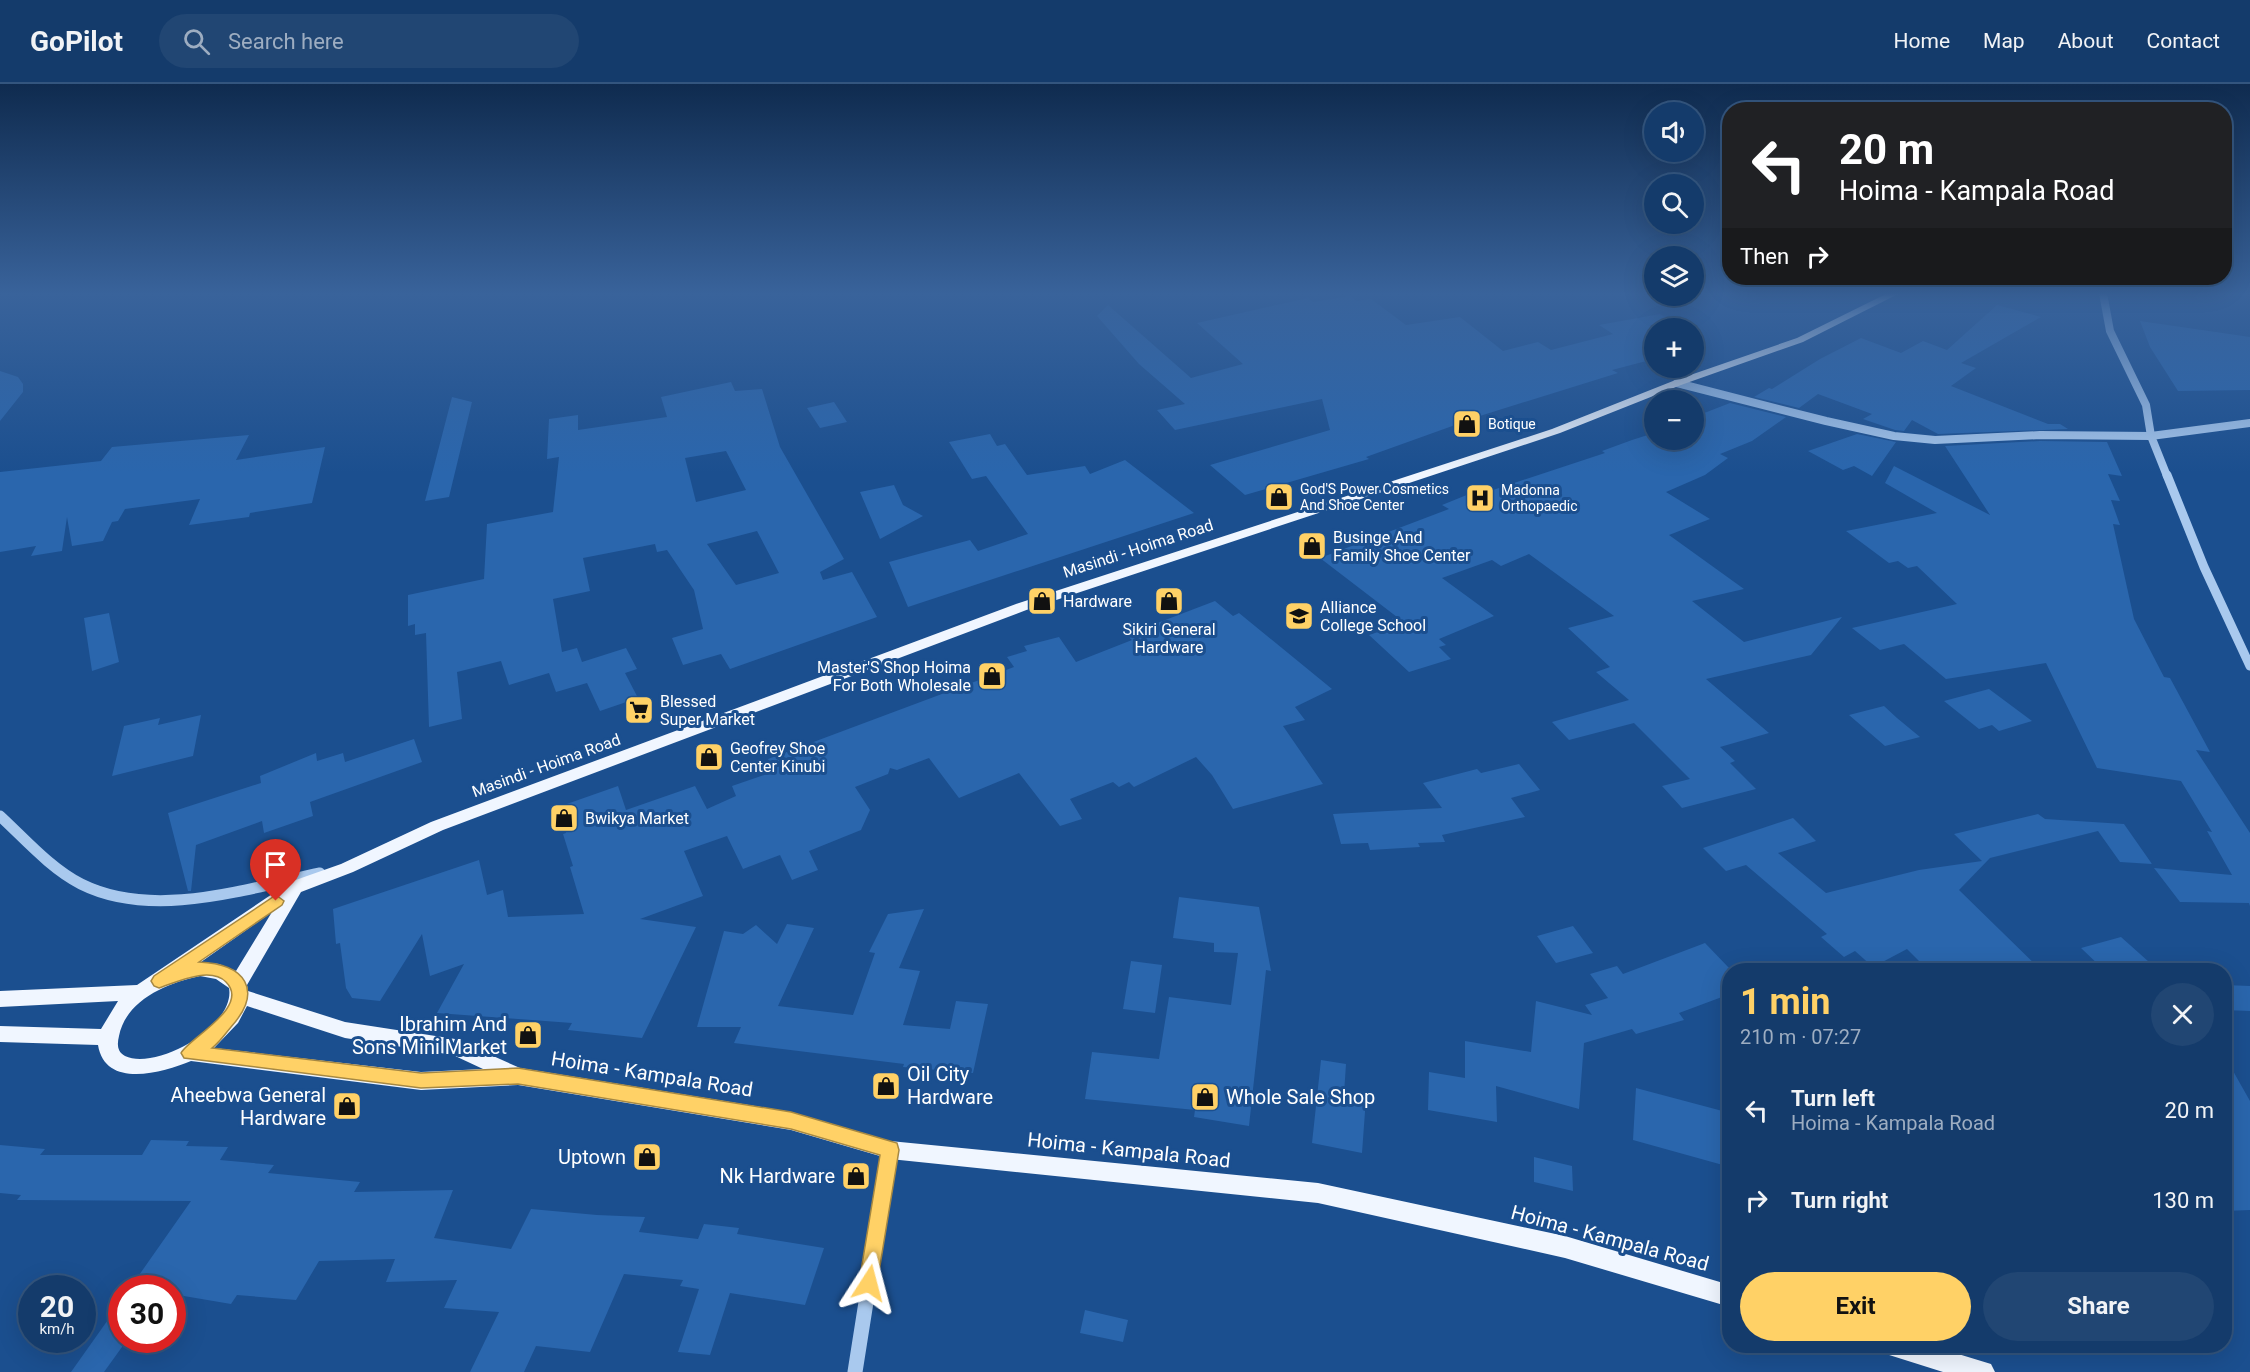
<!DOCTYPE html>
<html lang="en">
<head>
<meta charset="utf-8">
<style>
  :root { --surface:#143b6b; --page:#214673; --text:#f1f3f6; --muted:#9dadc1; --line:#33557e; --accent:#ffd166 }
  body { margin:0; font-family:Roboto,sans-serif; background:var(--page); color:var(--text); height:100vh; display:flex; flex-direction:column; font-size:22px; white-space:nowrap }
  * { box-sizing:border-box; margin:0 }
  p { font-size:20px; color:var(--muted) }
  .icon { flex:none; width:33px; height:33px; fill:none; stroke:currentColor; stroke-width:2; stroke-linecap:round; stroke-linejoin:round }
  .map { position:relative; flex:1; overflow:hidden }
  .details { position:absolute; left:1722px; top:879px; width:510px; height:390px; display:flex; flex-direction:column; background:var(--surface); border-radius:24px; box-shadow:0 6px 24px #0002,0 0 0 2px var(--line) }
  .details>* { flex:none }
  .guide { position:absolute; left:1722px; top:18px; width:510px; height:183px; border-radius:24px; box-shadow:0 6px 24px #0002,0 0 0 2px var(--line); background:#202124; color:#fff; overflow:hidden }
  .fabs { position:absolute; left:1644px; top:18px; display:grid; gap:12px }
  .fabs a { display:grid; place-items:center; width:60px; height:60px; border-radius:50%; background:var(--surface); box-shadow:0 6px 24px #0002,0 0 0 2px var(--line); font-size:30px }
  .speed { position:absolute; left:18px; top:1191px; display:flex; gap:12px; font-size:30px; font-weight:700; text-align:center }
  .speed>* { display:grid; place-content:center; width:78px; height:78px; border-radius:50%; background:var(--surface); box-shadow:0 6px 24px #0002,0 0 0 2px var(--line); line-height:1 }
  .speed small { font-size:15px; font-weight:400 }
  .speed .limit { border:9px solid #d22; background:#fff; color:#111 }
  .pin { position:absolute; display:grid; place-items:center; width:51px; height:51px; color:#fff; margin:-62px -26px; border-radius:50% 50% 50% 0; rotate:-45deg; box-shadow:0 0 6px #0007 }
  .pin .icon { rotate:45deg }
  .me { position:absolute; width:66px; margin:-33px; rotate:9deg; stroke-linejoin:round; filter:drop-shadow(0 0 4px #0008) }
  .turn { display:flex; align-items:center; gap:21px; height:126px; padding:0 18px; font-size:27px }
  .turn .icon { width:78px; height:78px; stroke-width:2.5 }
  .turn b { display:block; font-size:42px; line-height:51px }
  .then { display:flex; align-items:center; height:57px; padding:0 18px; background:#0003; gap:12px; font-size:22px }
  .round { display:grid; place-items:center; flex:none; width:63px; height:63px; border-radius:32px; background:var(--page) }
  .headline { display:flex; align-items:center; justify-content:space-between; height:102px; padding:0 18px }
  h1 { font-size:36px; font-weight:700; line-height:45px; color:var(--accent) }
  .primary-button { display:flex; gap:12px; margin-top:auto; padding:12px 18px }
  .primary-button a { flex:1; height:69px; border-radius:36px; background:var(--accent); color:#111; font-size:24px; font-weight:700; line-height:69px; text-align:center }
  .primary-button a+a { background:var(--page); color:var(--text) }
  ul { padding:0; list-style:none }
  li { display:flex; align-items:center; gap:18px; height:90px; padding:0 18px }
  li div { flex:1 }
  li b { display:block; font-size:22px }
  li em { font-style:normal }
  header { display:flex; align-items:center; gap:36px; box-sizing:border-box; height:84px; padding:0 30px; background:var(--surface); border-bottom:2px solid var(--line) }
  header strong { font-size:28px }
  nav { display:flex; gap:33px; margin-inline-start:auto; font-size:21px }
  .search { width:420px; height:54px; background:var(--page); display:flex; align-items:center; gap:15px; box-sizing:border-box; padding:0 21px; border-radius:33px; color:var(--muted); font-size:22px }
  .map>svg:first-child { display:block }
  .building { fill:#2a66ad; fill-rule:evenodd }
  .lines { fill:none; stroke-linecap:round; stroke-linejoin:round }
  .minor-far3 { stroke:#a9c9ee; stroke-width:8 }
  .minor-far2 { stroke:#a9c9ee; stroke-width:9 }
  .minor-far1 { stroke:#a9c9ee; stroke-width:11 }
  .minor { stroke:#a9c9ee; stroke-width:15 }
  .major { fill:#f0f6ff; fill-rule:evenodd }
  .route { fill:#ffd166; stroke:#a68842; stroke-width:1.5 }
  .labels { text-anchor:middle; stroke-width:6; stroke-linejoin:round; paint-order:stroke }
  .far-poi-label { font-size:14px; fill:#fff; stroke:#1b4f8f; text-anchor:start }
  .poi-label { font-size:16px; fill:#fff; stroke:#1b4f8f; text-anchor:start }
  .street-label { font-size:16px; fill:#fff; stroke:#1b4f8f }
  .near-poi-label { font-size:20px; fill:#fff; stroke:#1b4f8f; text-anchor:end }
  .near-street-label { font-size:20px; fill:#fff; stroke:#1b4f8f }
</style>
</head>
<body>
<header>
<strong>GoPilot</strong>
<div class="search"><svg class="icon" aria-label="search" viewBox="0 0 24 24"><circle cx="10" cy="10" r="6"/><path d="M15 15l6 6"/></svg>Search here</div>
<nav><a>Home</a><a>Map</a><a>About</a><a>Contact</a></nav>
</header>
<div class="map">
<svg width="2250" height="1288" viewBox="0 0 2250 1288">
  <rect width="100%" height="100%" fill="#1b4f8f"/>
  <path class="building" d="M1350,212L1357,217L1371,215L1406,241L1460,233L1503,267L1538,258L1551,266L1613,250L1599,241L1660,230L1685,244H1654V275L1612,286L1618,289L1483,331L1366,373L1369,375L1245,411L1210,381L1330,346L1322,315L1175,346L1157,326L1185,320L1139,280L1097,232L1108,221L1191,294L1243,280L1197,239L1308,214L1313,218Z
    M1997,221L2041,233L1961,279L1976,284L1951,302L2048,340H2060L2068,345L1938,350L1912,336L1904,347L1895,346L1863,335L1872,330L1818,310L1799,324L1754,313L1769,304L1772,305L1820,275L1861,254L1901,269L1923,257L1947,266Z
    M2140,237L2250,253V306L2178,307L2150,263Z
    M0,287L18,293L23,300V308L0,337Z
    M731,298L735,307L762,305L780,363L844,475L820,488L823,496L852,488L877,533L730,585L721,570L683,581L672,554L703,545L694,506L667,466L657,468L655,460L583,474L590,507L553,515L562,568L577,564L582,578L626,564L637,585L625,589L638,614L600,627L587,599L556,608L549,589L509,601L501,577L457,588L462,635L429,643L426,549L415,551V540L408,542V511L484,495L487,440L553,428L559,373L547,375L549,335L578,331V346L667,333L661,313ZM726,367L746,406L696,418L685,374ZM757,447L779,489L736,501L707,460Z
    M452,313L472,318L449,413L425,417Z
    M834,318L847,338L820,344L807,324Z
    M1730,319L1786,333L1752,357L1720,370L1728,374L1705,391L1666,408L1710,435L1669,451L1744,505L1692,517L1744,558L1842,533L1811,571L1706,595L1769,649L1720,663L1735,677L1730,679L1756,705L1682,724L1662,702L1690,695L1634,639L1569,656L1552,638L1629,616L1596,588L1610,583L1568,544L1614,532L1529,470L1501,482L1492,476L1442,494L1494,532L1439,555L1446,561L1439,563L1451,575L1409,588L1369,551L1396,542L1389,536L1397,533L1320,474L1449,425L1442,421L1479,406L1484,409L1605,369L1602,367L1632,356L1654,349V356H1694V333Z
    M990,350L997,362L1005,360L1027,391L1085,382L1090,390L1125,376L1194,429L908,523L889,478L970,456L978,467L1028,450L986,392L972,395L949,358Z
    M1857,350L1896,358L1872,392L1854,382L1843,386L1808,367Z
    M249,351L236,376L325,363L312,419L250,429L249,433L189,441L200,415L125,425L118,437L112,438L103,457L72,462L67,433L62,467L31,472L36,462L0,468V388L101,377L112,363Z
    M2040,357L2107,358L2122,392L2108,390L2120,417L2111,416L2120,441L2113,440L2134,535L2164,593L2170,594L2210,668L2196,666L2250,749V822L2249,819L2180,818L2154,784L2232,791L2207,747L2212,748L2181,697L2097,684L2046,579L1946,595L1904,560L1880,566L1852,544L1957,520L1917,482L1908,484L1898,477L1889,479L1846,447L1937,429L1885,399L1894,382L1990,431L1945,362Z
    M894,401L903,421L923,432L880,455L860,408Z
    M1215,517L1233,532L1239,529L1332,605L1295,623L1305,636L1283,642L1323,700L1233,725L1212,691L1196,673L1134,703L1129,698L1119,703L1113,698L1070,715L1082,735L1060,742L1019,689L959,714L929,674L897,686L890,684L888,690L855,703L870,726L861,746L809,767L818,786L792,796L780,771L743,785L727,752L684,767L703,812L640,835L696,843L642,954L568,946L572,939L437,929L464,880L430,892L422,850L380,917L352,914L346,904L340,859L336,860L333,825L479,776L487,811L503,806L508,833L584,830L570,783L573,782L563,750L566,749L561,722L618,702L626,726L695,702L707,725L736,712L732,702L776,687L768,675L1014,583L1007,573L1027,567L1024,562L1059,553L1076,578L1132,556L1126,551Z
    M109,529L119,578L92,587L84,534Z
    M1989,605L2032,637L1999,647L1992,641L1979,645L1944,617Z
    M1884,622L1897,634L1920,653L1885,662L1849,631Z
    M201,631L193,672L112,692L124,642L160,634L158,641Z
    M414,655L422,678L310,718L313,732L264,749L262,737L196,761L191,807H188L168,729L261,699L260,692L316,669L317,677L343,669L345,678Z
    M1519,680L1540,706L1511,714L1525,733L1442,751L1445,758L1418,759L1420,763L1370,766L1368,759L1341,760L1333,730L1442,724L1423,699L1477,685L1481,689Z
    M2038,730L2045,735L2124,740L2152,780L2120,778L2098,747L1990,774L1959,806L2041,886H1928L1907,865L1873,883L1855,867L1844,873L1821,853L1827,850L1746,781L1726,787L1703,764L1793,734L1816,757L1778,769L1826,809L1919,786L1982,777L1954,750Z
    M1179,813L1259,823L1271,887L1266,886L1249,1042L1194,1033L1195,1026L1085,1015L1092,968L1159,975L1169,913L1231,921L1238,869L1214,868V859L1173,854Z
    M924,825L899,884L920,887L903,941L950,945L956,917L988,920L973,989L903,983L904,980L734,959L741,943H697L724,847L743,850L756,841L777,860L787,840L814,844L778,922L853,931L875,869L869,868L888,830Z
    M1573,842L1593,869L1556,879L1537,852Z
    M2121,853L2149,878L2120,886H2104L2081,864Z
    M1705,859L1730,885V910L1679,929L1684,936L1636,950L1632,945L1584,959L1579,1025L1496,1002L1497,1038L1428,1026L1429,988L1465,994V957L1531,968L1536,917L1592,931L1585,921L1608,914L1590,890L1617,882L1623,890Z
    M1131,877L1162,881L1155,929L1123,925Z
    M2224,901L2250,902V927L2224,926Z
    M2224,971L2250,1017V1126L2224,1127Z
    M1321,976L1346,980L1344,1010L1366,1014L1362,1069L1312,1059Z
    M1636,1004L1730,1029V1083L1633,1056Z
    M151,1056L189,1057L186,1062L228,1063L220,1076L274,1081L268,1089L360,1098L354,1108L453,1106L434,1154L511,1165L531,1125L597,1131L645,1133L639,1148L698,1155L704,1140L739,1144L737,1150L824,1164L805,1221L730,1209L710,1271L678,1268L699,1205L680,1202L683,1196L624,1190L590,1268L536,1262L524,1288H470L499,1228L444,1224L457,1196L386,1198L395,1175L319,1177L296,1216L237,1211L231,1220L172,1210V1204H130L191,1117L17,1116L21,1111L0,1109V1061L45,1065L40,1071H142Z
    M1534,1073L1572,1082L1573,1107L1534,1098Z
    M122,1216V1263L104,1288H71Z
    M1085,1226L1128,1236L1123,1258L1080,1249Z"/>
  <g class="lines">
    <path class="minor-far3" d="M2103,209L2110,247L2146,321L2151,352L2167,392
      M1677,299L1826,337L1894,352L1935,356L2040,351L2151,352L2250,339"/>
    <path class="minor-far2" d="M2167,391L2204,483L2250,582"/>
    <path class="minor-far1" d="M0,732C25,755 50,784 81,800C153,836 246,805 320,789"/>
    <path class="minor" d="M855,1288L890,1066"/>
    <path class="major" d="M1888,209H1900L1803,258L1681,301L1560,349L1029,525L443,746L353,788L301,808L247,901L248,907L345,938L455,955L520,984L791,1028L890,1057L1318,1099L1565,1152L1730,1201V1223L1565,1174L1318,1119L890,1075L791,1046L518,1001L421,1006L191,977C162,989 105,1005 98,961L0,958V942L101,945L118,917L0,923V907L137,901L290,798L341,780L431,738L1019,519L1552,345L1673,297L1797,254ZM272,828L236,887L219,880L201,878ZM200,892L216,895L229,904C236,942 156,987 125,972C117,968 117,960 119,952C126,916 167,899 200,892ZM247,922L345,954L453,971L483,985L421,988L214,964L238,939Z
      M1882,1262H1932L1991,1280L1995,1288H1943L1886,1270Z"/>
  </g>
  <linearGradient id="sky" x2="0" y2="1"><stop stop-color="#0f2b4f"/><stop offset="0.54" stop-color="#39639b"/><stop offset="1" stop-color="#39639b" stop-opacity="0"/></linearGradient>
  <rect width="2250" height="389" fill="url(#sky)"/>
  <path class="route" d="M276,811L284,817L282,821L199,878C245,880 264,906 231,943C225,950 220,958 212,964L421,989L518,984L791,1028L890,1057L897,1059L899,1066L876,1206L869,1209L862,1206L859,1199L880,1071L791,1045L518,1000L421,1004L184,974L181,969C189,954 251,923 226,898C210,882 177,898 159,904L154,902L151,897L154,892Z"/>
  <defs>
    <g id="shop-square" transform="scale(1.5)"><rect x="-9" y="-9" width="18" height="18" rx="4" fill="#ffd166" stroke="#1b4f8f"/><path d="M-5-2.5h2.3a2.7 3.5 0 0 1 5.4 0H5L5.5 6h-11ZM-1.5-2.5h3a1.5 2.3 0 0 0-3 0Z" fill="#111"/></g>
    <g id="hospital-square" transform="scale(1.5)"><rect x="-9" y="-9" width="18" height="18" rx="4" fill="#ffd166" stroke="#1b4f8f"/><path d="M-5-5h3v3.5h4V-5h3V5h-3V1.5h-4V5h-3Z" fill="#111"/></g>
    <g id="school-square" transform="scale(1.5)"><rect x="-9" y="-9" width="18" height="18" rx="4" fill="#ffd166" stroke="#1b4f8f"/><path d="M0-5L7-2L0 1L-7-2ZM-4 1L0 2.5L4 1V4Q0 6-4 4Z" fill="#111"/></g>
    <g id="supermarket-square" transform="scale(1.5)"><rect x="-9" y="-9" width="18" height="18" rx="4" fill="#ffd166" stroke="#1b4f8f"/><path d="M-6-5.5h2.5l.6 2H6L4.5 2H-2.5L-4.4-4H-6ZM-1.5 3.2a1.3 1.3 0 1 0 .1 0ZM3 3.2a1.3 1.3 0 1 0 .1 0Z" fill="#111"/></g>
  </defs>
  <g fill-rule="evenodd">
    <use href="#shop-square" x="1467" y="340"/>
    <use href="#shop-square" x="1279" y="413"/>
    <use href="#hospital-square" x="1480" y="414"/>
    <use href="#shop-square" x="1312" y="462"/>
    <use href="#shop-square" x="1042" y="517"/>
    <use href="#shop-square" x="1169" y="517"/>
    <use href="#school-square" x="1299" y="532"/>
    <use href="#shop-square" x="992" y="592"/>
    <use href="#supermarket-square" x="639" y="626"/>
    <use href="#shop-square" x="709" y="673"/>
    <use href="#shop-square" x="564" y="734"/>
    <use href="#shop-square" x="528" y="951"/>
    <use href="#shop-square" x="886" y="1002"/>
    <use href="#shop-square" x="1205" y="1013"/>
    <use href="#shop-square" x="347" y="1022"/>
    <use href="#shop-square" x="647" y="1073"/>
    <use href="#shop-square" x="856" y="1092"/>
  </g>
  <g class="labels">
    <g class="far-poi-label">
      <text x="1488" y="345">Botique</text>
      <text x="1300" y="410">God'S Power Cosmetics<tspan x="1300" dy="16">And Shoe Center</tspan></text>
      <text x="1501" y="411">Madonna<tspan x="1501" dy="16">Orthopaedic</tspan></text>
    </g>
    <g class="poi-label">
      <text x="1333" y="459">Businge And<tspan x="1333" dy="18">Family Shoe Center</tspan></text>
      <text x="1063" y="523">Hardware</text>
      <text x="1320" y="529">Alliance<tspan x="1320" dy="18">College School</tspan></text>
      <text x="1169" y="551" text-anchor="middle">Sikiri General<tspan x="1169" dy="18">Hardware</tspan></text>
      <text x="971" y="589" text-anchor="end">Master'S Shop Hoima<tspan x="971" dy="18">For Both Wholesale</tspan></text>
      <text x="660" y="623">Blessed<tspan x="660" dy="18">Super Market</tspan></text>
      <text x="730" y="670">Geofrey Shoe<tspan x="730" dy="18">Center Kinubi</tspan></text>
      <text x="585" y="740">Bwikya Market</text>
    </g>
    <g class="street-label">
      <text transform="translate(1138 464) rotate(-18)" y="6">Masindi - Hoima Road</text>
      <text transform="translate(546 681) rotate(-20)" y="6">Masindi - Hoima Road</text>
    </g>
    <g class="near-poi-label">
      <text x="507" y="947">Ibrahim And<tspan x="507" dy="23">Sons Mini Market</tspan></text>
      <text x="907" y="997" text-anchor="start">Oil City<tspan x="907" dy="23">Hardware</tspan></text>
      <text x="326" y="1018">Aheebwa General<tspan x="326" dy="23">Hardware</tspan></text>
      <text x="1226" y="1020" text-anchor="start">Whole Sale Shop</text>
      <text x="626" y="1080">Uptown</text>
      <text x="835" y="1099">Nk Hardware</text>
    </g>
    <g class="near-street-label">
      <text transform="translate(652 990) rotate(9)" y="7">Hoima - Kampala Road</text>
      <text transform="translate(1129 1066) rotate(6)" y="7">Hoima - Kampala Road</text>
      <text transform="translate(1610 1154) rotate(15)" y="7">Hoima - Kampala Road</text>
    </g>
  </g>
</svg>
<div class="fabs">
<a><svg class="icon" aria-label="sound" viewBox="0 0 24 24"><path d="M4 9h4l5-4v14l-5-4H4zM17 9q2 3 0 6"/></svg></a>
<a><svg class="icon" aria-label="search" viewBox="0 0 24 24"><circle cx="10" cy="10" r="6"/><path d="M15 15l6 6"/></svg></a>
<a><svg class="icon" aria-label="layers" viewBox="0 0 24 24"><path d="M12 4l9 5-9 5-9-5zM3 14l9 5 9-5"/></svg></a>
<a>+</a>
<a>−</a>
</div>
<div class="speed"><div>20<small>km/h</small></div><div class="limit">30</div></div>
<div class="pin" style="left:276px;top:817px;background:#d93025"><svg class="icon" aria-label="arrive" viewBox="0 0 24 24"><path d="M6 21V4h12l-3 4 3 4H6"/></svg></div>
<svg class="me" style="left:869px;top:1199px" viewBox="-20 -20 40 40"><path d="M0-17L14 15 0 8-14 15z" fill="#ffd166" stroke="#fff" stroke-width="4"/></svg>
<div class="guide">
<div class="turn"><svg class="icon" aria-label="left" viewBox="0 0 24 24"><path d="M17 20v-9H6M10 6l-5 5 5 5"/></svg><div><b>20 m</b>Hoima - Kampala Road</div></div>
<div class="then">Then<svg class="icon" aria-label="right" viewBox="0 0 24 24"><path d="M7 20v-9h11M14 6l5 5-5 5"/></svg></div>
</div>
<section class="details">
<div class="headline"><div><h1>1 min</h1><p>210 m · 07:27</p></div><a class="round"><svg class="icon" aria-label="close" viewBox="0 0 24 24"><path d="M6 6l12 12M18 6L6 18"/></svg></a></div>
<ul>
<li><svg class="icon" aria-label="left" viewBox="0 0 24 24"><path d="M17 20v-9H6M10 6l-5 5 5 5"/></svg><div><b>Turn left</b><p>Hoima - Kampala Road</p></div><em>20 m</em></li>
<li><svg class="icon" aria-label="right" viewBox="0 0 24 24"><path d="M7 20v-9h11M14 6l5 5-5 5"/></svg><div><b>Turn right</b></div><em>130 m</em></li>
</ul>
<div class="primary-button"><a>Exit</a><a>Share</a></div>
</section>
</div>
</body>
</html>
